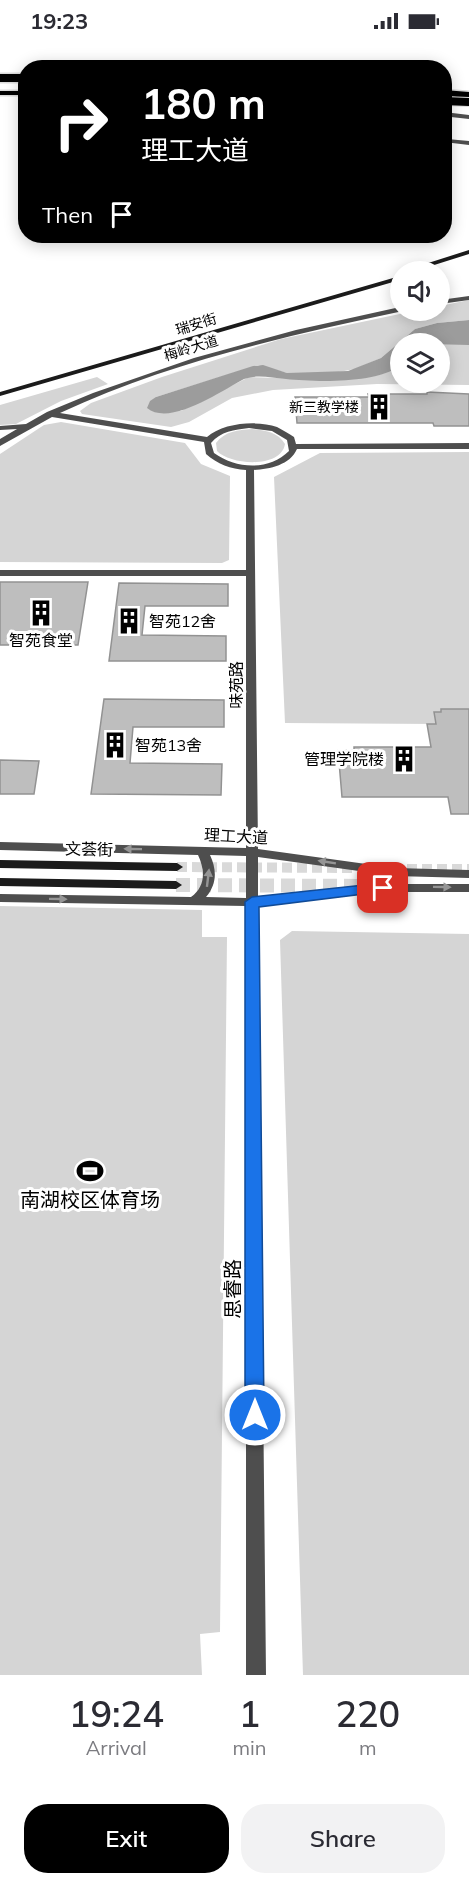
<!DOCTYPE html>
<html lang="en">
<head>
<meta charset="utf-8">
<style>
  :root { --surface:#fff; --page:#f2f2f3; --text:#2b2b33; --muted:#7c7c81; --accent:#000 }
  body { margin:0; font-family:Mulish,"Noto Sans SC",sans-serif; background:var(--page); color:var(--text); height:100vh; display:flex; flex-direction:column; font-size:22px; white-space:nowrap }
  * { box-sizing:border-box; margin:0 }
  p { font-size:20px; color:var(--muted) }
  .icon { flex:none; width:33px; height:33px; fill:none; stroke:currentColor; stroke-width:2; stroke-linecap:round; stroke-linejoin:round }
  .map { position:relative; height:1633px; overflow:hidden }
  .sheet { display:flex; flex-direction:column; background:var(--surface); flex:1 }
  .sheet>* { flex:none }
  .banner { position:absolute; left:18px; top:18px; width:434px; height:183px; border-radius:24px; box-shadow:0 3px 15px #0003; background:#000; color:#fff; overflow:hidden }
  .tools { position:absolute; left:390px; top:219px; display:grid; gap:12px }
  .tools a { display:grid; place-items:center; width:60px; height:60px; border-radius:50%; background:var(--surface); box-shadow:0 3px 15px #0003; font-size:30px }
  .pin { position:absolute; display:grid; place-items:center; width:51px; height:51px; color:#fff; margin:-26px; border-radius:12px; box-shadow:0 3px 9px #0006 }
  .me { position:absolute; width:66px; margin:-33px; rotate:0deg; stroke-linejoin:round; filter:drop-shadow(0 0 4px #0008) }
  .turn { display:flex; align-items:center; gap:21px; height:126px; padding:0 24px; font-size:27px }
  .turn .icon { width:78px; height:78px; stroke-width:2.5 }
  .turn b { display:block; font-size:42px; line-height:51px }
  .then { display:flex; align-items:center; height:57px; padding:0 24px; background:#0003; gap:12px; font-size:22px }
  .eta { display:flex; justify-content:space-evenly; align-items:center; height:102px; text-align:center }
  .eta b { font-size:36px; font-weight:600; line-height:42px }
  .action { display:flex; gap:12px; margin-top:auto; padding:12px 24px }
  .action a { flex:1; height:69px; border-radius:24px; background:var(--accent); color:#fff; font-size:24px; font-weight:600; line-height:69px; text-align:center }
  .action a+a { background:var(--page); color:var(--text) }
  .status { display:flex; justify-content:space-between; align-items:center; height:42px; padding:0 30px; background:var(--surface); direction:ltr }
  .status svg { height:16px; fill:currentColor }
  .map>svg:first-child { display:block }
  .green { fill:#d5d5d5 }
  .water { fill:#9c9c9c }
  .building { fill:#bebebe; stroke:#929292; stroke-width:1.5 }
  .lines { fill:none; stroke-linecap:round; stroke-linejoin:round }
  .secondary-tunnel-far1 { stroke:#d9d9d9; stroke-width:10; stroke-dasharray:10 5; stroke-linecap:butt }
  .secondary-tunnel { stroke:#d9d9d9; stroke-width:14; stroke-dasharray:14 7; stroke-linecap:butt }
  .primary-casing { stroke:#dbdbdb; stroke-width:3 }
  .highway-casing { stroke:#dbdbdb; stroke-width:3 }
  .street { fill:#4e4e4e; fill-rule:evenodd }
  .secondary { fill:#1b1b1b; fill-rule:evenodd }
  .primary { fill:#000; fill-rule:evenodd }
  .highway { fill:#000; fill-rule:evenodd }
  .highway-bridge-casing { stroke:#dbdbdb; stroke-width:10; stroke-linecap:butt }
  .highway-bridge { stroke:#000; stroke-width:8 }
  .oneway { fill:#959595 }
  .route { fill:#1a73e8; stroke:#114b97; stroke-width:1.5 }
  .labels { text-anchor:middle; stroke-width:6; stroke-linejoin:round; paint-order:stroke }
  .far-street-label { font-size:14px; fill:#000; stroke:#fff }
  .far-poi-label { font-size:14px; fill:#000; stroke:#fff; text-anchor:end }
  .poi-label { font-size:16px; fill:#000; stroke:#fff; text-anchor:start }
  .street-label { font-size:16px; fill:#000; stroke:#fff }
  .near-poi-label { font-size:20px; fill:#000; stroke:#fff }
  .near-street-label { font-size:20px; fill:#000; stroke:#fff }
</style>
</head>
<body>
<div class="status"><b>19:23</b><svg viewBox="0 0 49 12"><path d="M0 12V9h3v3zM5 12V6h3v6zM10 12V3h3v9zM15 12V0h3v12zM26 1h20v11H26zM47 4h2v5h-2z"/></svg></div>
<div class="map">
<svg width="469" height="1633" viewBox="0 0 469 1633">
  <rect width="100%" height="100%" fill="#fff"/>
  <path class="green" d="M469,258V278L437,281L415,287L381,316L355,327L333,331H287L258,323L156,355L181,369L249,335L340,338L379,333L400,324V340H440V303H469V343L377,342L273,348L232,356L189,380L171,385L82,372L80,369L91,361L162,335L281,297L414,269L440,268V264Z
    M97,335L108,342L61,359L16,382L0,383V363Z
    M61,380L185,401L201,422L230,434L229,518L222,521L0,520V412L44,383Z
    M252,387C265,388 278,390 285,402C281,427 230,423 217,409L216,401C225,389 238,388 252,387Z
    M469,410V667H441V670L434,671L436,682L285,681L274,435L320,411Z
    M0,864L202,868V895H227L220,1590L200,1592L202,1633H0Z
    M292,889L469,892V1633H303L280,898Z"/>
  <path class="water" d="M469,278V303L400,302V324C374,342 316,340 286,337C271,336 258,332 244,337C221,349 170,385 147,366L150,359L156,355L253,324L263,323L287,331L348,329L381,316L415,287L437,281Z"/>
  <path class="building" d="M427,350L469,352V384H434L433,381H297L295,355H369L368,352H427Z
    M0,540H88L78,603H0Z
    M119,541L228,542V564H145L142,593L226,594V619H109Z
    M104,657L224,658V685H133L130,721L222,722L221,753L91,752Z
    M441,667H469V772H451L448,755H342L338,708H354V705H431L427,682H436L434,670H441Z
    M0,718L39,719L34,752H0Z"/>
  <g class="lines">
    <path class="secondary-tunnel-far1" d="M177,825L354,826
      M407,827H469"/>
    <path class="secondary-tunnel" d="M176,843L375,844"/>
    <g class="primary-casing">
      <path id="primary" d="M0,36H26V40H0Z
        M444,48L469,50V54L444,52Z"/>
    </g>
    <g class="highway-casing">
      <path id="highway" d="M0,32H26V36H0Z
        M0,49H26V53H0Z
        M444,50L469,52V56L444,54Z"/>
    </g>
    <path class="street" d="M444,70L469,73V77L451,75L447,97L469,99V103L444,100L446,74H444Z
      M469,254V258L440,262V258Z
      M400,265V268L403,269C287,294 168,320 60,371L207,395C223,381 257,378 277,385C283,388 289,392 294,395L296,402L469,401V407H297C290,423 270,427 254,428L258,807L395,826L469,828V836L395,834L258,815V855L383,842H469V850H383L258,864L266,1633H246V864L0,860V852L191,855C206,844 205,828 198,813L0,808V800L246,806V534H0V528H246V428C231,427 217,422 206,412L204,400L52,375L0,404V397L17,387L0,388V384L26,382L47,370L93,351L194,316L296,288ZM249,386L272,389L287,398L289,409C269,429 236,427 214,411L211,401C221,389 234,388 249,386ZM210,813L246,814V856L206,855C217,842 217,828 210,813Z"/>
    <path class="secondary" d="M469,208V212L412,230H400Z
      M400,234V238L0,354V350Z
      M0,818L177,821L183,825L177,829L0,826Z
      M0,836L176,839L182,843L176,847L0,844Z"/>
    <use href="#primary" class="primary"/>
    <use href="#highway" class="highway"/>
    <g class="highway-bridge-casing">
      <path id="highway-bridge" d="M444,59L469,60"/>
    </g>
    <use href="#highway-bridge" class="highway-bridge"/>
  </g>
  <defs><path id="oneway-solid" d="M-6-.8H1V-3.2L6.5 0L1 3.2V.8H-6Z" transform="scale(1.5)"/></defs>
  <g class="oneway">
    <use href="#oneway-solid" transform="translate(133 807) rotate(-179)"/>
    <use href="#oneway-solid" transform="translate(327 820) rotate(-171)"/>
    <use href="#oneway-solid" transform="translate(208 836) rotate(-83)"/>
    <use href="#oneway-solid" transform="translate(442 845) rotate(1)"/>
    <use href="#oneway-solid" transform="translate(58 857) rotate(1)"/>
  </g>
  <path class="route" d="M383,841L390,846L388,849L259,865L264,1373L262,1380L255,1382L248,1380L245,1373V860L252,855Z"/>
  <defs>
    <g id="building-bare" transform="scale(2.07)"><path d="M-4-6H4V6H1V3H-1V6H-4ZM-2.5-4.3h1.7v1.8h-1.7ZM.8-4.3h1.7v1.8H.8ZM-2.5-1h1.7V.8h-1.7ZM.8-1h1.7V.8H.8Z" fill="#000" stroke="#fff" stroke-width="2.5" paint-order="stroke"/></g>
    <g id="stadium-bare" transform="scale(2.07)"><path d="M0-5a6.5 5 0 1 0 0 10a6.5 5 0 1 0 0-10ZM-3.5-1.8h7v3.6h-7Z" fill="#000" stroke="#fff" stroke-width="2.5" paint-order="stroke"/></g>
  </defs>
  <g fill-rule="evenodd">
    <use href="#building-bare" x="379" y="365"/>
    <use href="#building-bare" x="41" y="571"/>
    <use href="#building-bare" x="129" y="579"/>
    <use href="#building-bare" x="115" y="703"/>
    <use href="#building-bare" x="404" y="717"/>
    <use href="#stadium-bare" x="90" y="1129"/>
  </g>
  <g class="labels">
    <g class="far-street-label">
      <text transform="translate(196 282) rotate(-17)" y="5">瑞安街</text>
      <text transform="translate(191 306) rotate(-17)" y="5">梅岭大道</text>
    </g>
    <g class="far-poi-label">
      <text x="359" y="370">新三教学楼</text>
    </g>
    <g class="poi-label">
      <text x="149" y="585">智苑12舍</text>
      <text x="41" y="604" text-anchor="middle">智苑食堂</text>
      <text x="135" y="709">智苑13舍</text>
      <text x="384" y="723" text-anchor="end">管理学院楼</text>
    </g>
    <g class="street-label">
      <text transform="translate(236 643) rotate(-90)" y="6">味苑路</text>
      <text transform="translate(236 794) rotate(3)" y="6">理工大道</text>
      <text transform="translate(89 807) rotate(1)" y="6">文荟街</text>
    </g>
    <g class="near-poi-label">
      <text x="90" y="1165">南湖校区体育场</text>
    </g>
    <g class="near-street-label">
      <text transform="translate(233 1247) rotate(-90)" y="7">思睿路</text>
    </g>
  </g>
</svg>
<div class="tools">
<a><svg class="icon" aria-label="sound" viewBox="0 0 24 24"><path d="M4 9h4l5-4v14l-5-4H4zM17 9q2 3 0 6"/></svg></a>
<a><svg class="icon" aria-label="layers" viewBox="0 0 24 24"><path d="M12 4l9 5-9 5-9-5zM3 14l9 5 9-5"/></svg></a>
</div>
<div class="pin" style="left:383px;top:846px;background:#d93025"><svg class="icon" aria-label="arrive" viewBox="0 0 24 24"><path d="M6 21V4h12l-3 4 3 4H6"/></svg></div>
<svg class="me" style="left:255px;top:1373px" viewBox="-20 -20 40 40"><circle r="17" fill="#1a73e8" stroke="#fff" stroke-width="3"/><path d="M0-11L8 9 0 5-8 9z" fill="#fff"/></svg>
<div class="banner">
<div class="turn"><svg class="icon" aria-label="right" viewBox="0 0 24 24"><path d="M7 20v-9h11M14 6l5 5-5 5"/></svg><div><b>180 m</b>理工大道</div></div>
<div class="then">Then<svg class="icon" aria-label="arrive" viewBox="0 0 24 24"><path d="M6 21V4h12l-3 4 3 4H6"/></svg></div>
</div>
</div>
<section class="sheet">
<div class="eta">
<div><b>19:24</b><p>Arrival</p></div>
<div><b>1</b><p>min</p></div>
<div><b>220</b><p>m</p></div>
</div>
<div class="action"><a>Exit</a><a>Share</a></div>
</section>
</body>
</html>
